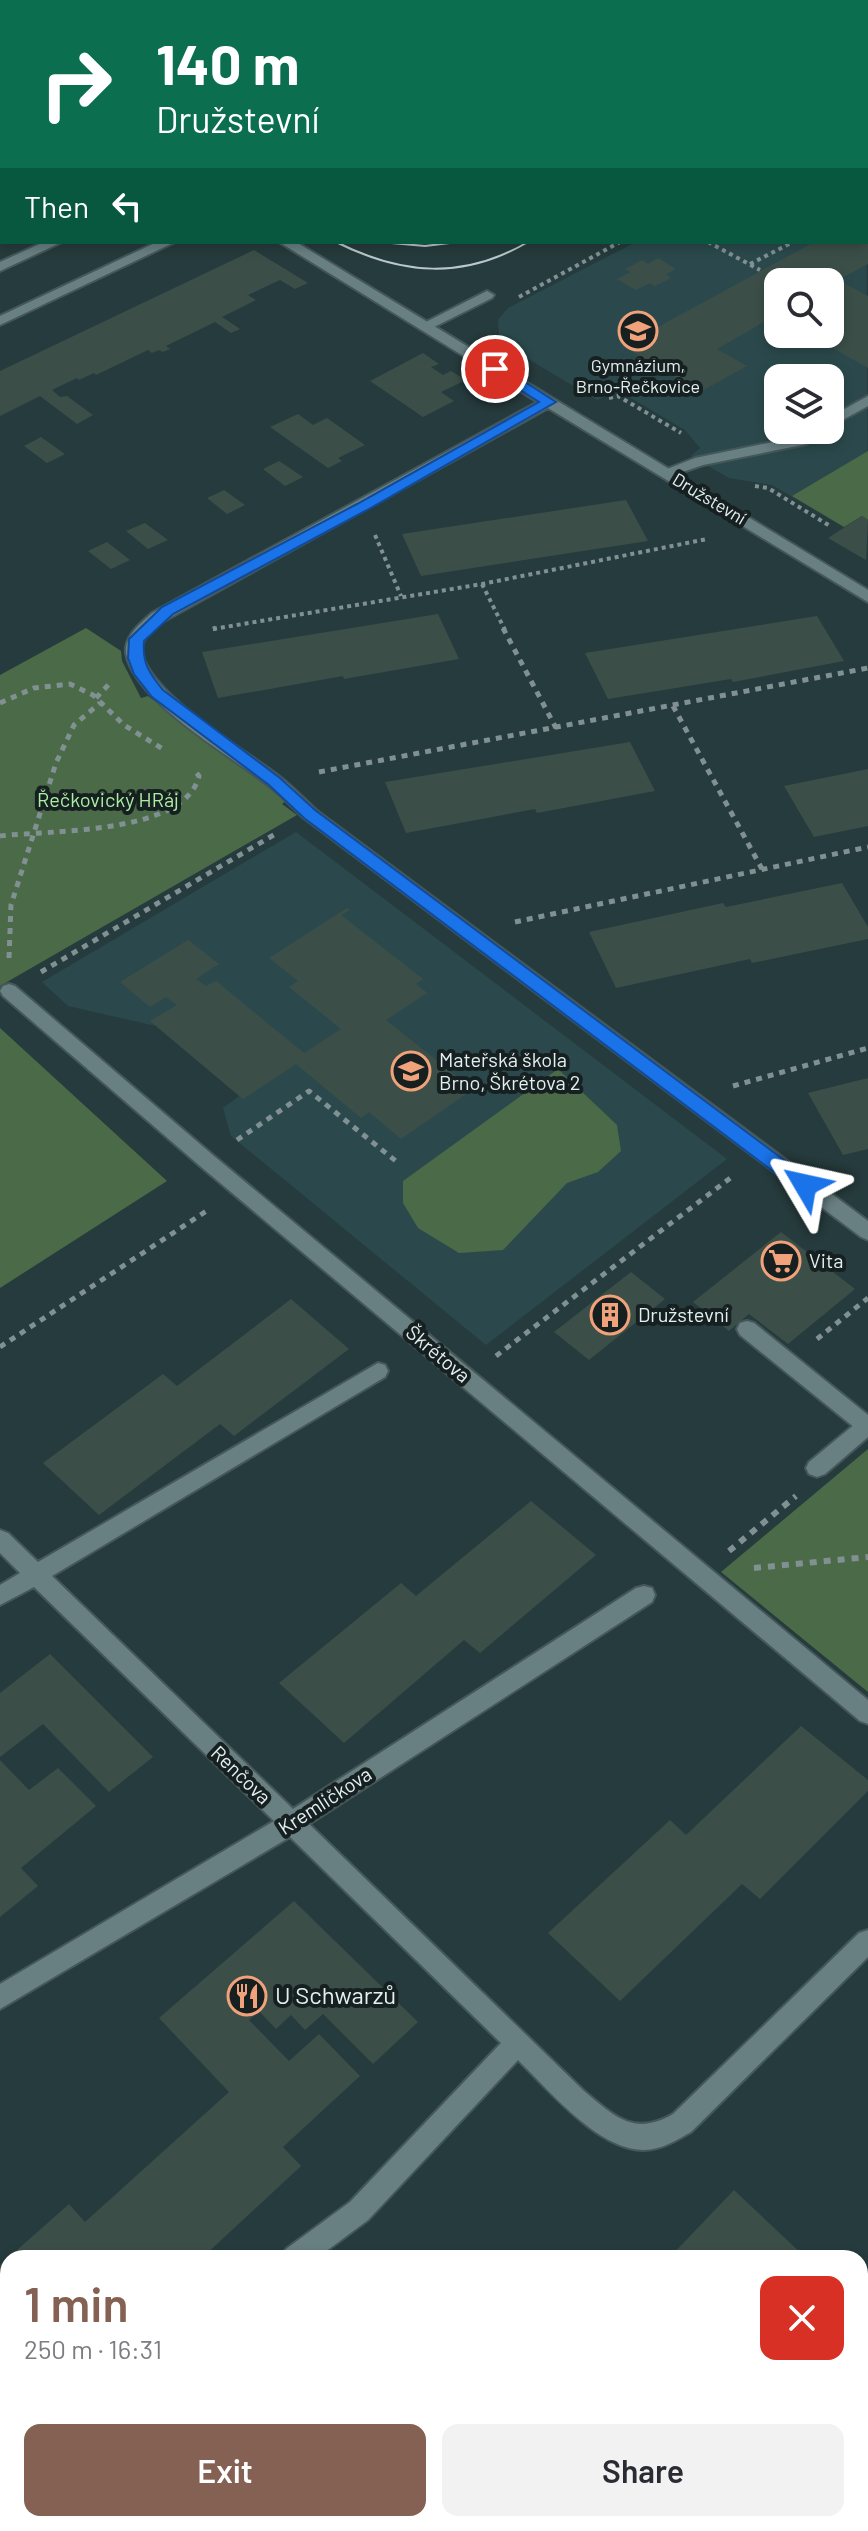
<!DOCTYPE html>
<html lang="en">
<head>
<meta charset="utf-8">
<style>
  :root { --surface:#fff; --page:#f2f2f3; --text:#2b2b33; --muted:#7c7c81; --accent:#846153 }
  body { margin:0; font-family:Barlow,sans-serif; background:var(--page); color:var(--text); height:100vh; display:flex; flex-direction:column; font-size:30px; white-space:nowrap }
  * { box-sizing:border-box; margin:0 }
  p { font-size:26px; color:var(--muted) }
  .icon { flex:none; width:44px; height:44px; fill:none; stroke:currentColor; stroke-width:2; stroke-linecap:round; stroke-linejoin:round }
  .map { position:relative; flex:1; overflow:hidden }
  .sheet { position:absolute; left:0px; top:2250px; width:868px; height:282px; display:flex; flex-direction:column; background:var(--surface); border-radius:24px 24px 0 0; box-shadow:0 4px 12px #0003 }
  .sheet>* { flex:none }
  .guide { position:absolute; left:0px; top:0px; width:868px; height:244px; box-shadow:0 4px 12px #0003; background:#0b6e4f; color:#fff; overflow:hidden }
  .tools { position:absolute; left:764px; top:268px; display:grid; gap:16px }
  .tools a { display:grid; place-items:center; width:80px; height:80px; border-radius:16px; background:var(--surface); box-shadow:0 4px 12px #0003; font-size:40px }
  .pin { position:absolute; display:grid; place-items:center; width:68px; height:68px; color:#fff; margin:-34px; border:4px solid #fff; border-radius:50%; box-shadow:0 2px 8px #0007 }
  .me { position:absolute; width:88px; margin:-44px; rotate:306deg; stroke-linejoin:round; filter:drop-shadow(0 0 6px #0008) }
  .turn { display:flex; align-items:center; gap:28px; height:168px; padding:0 24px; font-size:36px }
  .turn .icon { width:104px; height:104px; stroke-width:2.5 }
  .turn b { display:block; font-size:56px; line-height:68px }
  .then { display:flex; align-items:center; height:76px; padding:0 24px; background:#0003; gap:16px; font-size:30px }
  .round { display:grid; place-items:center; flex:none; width:84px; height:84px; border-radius:16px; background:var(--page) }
  .summary { display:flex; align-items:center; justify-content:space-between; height:136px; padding:0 24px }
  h1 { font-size:48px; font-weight:600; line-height:60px; color:var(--accent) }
  .action { display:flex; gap:16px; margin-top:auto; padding:16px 24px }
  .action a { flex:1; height:92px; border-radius:16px; background:var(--accent); color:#fff; font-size:32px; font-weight:600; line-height:92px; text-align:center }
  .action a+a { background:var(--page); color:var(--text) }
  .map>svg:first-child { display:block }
  .built { fill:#2b494c; fill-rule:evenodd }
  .green { fill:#4b6a47 }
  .building { fill:#3b4f48 }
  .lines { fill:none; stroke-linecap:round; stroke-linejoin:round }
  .service-casing { stroke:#455759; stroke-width:4 }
  .minor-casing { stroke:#455759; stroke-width:4 }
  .tertiary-casing { stroke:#455759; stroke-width:4 }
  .path-far2 { stroke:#819193; stroke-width:4; stroke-dasharray:4 4; stroke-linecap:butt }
  .path-far1 { stroke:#819193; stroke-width:5; stroke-dasharray:6 6; stroke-linecap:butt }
  .path { stroke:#819193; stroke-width:6; stroke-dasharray:7 7; stroke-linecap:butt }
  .service { fill:#698083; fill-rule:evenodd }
  .minor { fill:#698083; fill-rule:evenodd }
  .tertiary { fill:#698083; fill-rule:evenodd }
  .tram { stroke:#bbc9cb; stroke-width:2 }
  .route { fill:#1a73e8; stroke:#114b97; stroke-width:2 }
  .labels { text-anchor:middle; stroke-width:8; stroke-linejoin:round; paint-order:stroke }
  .far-poi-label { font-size:18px; fill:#e3eff1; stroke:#172021 }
  .far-street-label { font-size:18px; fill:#e3eff1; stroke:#172021 }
  .park-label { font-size:20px; fill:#abefa2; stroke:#172021 }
  .poi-label { font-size:20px; fill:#e3eff1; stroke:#172021; text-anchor:start }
  .street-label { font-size:20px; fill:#e3eff1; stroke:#172021 }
  .near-poi-label { font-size:24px; fill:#e3eff1; stroke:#172021; text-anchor:start }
</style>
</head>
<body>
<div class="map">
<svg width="868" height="2531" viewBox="0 0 868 2531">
  <rect width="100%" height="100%" fill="#263b3d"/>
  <path class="built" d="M866,137L868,520L862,516L844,527L772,485L729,478L691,456L700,448L685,430L619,391L597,400L518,353L499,335L498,320L508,308L636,242H866ZM778,282H830V334H778ZM778,378H830V430H778Z
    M296,832L727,1159L486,1345L231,1136L223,1108L239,1096L156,1026L68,1006L42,982Z"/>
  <path class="green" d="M868,451V520L862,516L844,527L792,496Z
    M86,628L121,651L122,661L141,698L148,696L286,801L282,804L297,815L0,986V675Z
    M0,1028L167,1181L0,1288Z
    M558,1069L617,1125L621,1151L598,1172L567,1183L503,1250L459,1253L418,1228L403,1203V1181Z
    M868,1449V1692L721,1572Z"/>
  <path class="building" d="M814,242H868V264L838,280L868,296V368L829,346L838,341L830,336V282H778V314L717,349L747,366L700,392L623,346Z
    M254,250L308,283L295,289L280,280L248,295L256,300L222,317L240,329L231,333L215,322L166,346L170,349L163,352L159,350L152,353L148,350L96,375L94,373L79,380L77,378L52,390L60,397L67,396L93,415L77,424L40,396L0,416V371Z
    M658,258L676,269L666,274L671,278L655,286L650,283L636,290L617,279L631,272L625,269L642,260L648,264Z
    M423,353L439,364L431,367L443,375L451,371L466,380L441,392L454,401L423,417L370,381Z
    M298,414L313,425L327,418L365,445L338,458L342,461L328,468L270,427Z
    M41,437L65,454L47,463L24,446Z
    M279,461L303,477L285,486L263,469Z
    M224,490L245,505L227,514L207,498Z
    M626,500L648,541L421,576L402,534Z
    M862,516L868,520L866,560L828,538Z
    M145,523L168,540L148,549L126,531Z
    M107,542L130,560L111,569L88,551Z
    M438,614L459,659L344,679L343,676L218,698L202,652Z
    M817,616L844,661L733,682L731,679L608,699L585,653Z
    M630,742L655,791L537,813L535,809L406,833L385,782Z
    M868,769V826L814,837L784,786Z
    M842,883L868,927V939L752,963L750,959L616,988L589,932L723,903L726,907Z
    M347,908L350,910L341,915L423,979L416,984L427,993L386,1020L470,1087L478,1081L482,1083L401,1139L369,1112L361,1118L296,1064L243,1099L150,1021L177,1005L166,997L150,1007L120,982L188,940L219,964L196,979L206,986L216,981L304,1053L341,1029L289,987L298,981L269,958Z
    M868,1078V1149L843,1155L808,1093Z
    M781,1232L855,1289L788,1344L749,1314L729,1331L693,1302Z
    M631,1272L665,1299L589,1360L554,1332Z
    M291,1299L349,1349L234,1436L220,1424L99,1515L43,1463L163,1374L177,1386Z
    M531,1501L596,1555L480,1653L464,1640L344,1743L279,1683L401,1583L416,1596Z
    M50,1654L153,1757L109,1792L43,1724L0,1757V1693Z
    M801,1726L868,1780V1791L760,1899L742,1884L620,2001L548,1933L670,1820L686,1835Z
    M0,1760L29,1790L58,1768L96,1806L21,1868L38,1886L0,1917Z
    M294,1901L418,2022L373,2064L323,2014L305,2030L291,2015L276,2029L259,2011L249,2020L289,2061L319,2034L360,2076L283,2147L301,2166L202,2258H8L69,2204L85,2222L229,2092L159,2018Z
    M734,2190L806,2258H669Z
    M8,2258V2402L0,2409V2265Z
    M193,2524H224L230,2531H186Z
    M364,2524H610L603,2531H357Z"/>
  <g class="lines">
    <g class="service-casing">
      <path id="service" d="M866,198H868L866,207Z
        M487,291L494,295L492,298L430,329H420L418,326Z
        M868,396V406L830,427V417Z
        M809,430H826L807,444L703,465L665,478L657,473L695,458L797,437Z
        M9,984L15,986L214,1156L868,1700V1724L860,1721L200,1166L3,996L0,991L3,986Z
        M747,1321L754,1323L868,1415V1434L860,1432L740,1335L737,1329L740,1323Z"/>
    </g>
    <g class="minor-casing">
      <path id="minor" d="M575,0H590L574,2Z
        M44,242H62L0,271V262Z
        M279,242H296L868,590V602L548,408L164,621C155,628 142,636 142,649C142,690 248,752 280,777C293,787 304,799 316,810L868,1221V1240L861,1237L304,818C292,807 281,795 268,785C231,756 133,700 126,653C124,636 141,623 152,613L538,402Z
        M378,1363L385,1365L388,1371L385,1377L52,1576L293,1809L636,1588L644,1586L652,1588L655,1595L652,1602L309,1824L584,2091C614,2116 634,2137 673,2114L859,1933L868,1930V1957L691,2132C677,2140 661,2150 644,2150C598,2150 549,2090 518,2060L368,2220L317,2258H282L286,2249L350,2202L501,2043L290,1837L0,2009V1984L274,1821L34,1587L0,1605V1585L20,1573L0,1553V1530L8,1533L38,1562Z
        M868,1416V1437L825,1474L817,1477L809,1474L806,1468L809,1462L861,1419Z
        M868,2437V2468L860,2472V2441Z
        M8,2454V2484L0,2488V2458Z
        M774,2524H806L803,2531H771Z"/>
    </g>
    <g class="tertiary-casing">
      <path id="tertiary" d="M164,0H192L193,2H165Z
        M664,0H679L663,2Z
        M866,107H868V115H866Z
        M157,242H175L0,325V316Z"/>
    </g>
    <path class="path-far2" d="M293,0L301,2
      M708,242L760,270
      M750,264L793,242
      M519,297L620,242
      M609,398L618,396L681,433
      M755,486L768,488L830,526
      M375,535L401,596
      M482,584L505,630
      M213,629L482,584L707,539"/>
    <path class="path-far1" d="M503,628L556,728
      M213,629L216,628
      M96,698L110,683
      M0,703L34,688L70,684L93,695L124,725L166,751
      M673,706L762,869
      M319,772L868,668
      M0,836C49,830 185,835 199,776L194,770
      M515,922L868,847
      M9,958L11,905L56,763L74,725L100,703
      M41,972L277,833
      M733,1086L868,1048
      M237,1140L309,1091L397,1162
      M817,1339L868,1298
      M0,1347L208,1210
      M496,1356L733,1176"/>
    <path class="path" d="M729,1551L796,1496
      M754,1568L868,1557"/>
    <use href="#service" class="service"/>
    <use href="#minor" class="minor"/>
    <use href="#tertiary" class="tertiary"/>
    <path class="tram" d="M658,2L662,0
      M681,2L685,0
      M336,242C402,275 463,280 528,242
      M380,242L425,246L458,242"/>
  </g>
  <path class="route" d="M490,366H500L556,402L367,510L173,614L144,641C142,663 149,673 163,690L280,778L315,810L811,1180L813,1185L811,1190H798L304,818L269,785L152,697L134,674L128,658L129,639L162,607L357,504L539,402L490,371Z"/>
  <defs>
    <g id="school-ring" transform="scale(2)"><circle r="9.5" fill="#172021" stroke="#f0a27a" stroke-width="1.5"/><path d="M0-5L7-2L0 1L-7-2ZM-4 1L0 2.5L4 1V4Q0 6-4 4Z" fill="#f0a27a"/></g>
    <g id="supermarket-ring" transform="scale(2)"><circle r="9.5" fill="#172021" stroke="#f0a27a" stroke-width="1.5"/><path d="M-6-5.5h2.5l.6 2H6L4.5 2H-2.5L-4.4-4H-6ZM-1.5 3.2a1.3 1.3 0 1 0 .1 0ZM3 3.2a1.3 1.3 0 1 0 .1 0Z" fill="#f0a27a"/></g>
    <g id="building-ring" transform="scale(2)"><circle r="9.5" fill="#172021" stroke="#f0a27a" stroke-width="1.5"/><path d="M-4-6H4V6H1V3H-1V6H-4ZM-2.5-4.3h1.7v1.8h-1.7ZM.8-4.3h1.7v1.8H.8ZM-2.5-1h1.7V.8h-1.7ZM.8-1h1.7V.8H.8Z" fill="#f0a27a"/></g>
    <g id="restaurant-ring" transform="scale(2)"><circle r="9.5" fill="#172021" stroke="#f0a27a" stroke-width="1.5"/><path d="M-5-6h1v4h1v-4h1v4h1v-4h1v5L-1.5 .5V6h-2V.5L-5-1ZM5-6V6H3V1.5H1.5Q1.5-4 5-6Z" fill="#f0a27a"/></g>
  </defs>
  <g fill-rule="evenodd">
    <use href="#school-ring" x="638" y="331"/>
    <use href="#school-ring" x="411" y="1071"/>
    <use href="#supermarket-ring" x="781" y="1261"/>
    <use href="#building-ring" x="610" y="1315"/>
    <use href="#restaurant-ring" x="247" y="1996"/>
  </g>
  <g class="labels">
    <g class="far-poi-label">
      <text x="638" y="372">Gymnázium,<tspan x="638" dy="21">Brno-Řečkovice</tspan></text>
    </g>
    <g class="far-street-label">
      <text transform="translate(709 499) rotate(31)" y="6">Družstevní</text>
    </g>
    <g class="park-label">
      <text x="108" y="807">Řečkovický HRáj</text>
    </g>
    <g class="poi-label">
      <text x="439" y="1067">Mateřská škola<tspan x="439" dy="23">Brno, Škrétova 2</tspan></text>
      <text x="809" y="1268">Vita</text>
      <text x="638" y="1322">Družstevní</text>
    </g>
    <g class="street-label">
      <text transform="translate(438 1354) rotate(40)" y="7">Škrétova</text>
      <text transform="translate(241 1775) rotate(44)" y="7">Renčova</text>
      <text transform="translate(325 1801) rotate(-33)" y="7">Kremličkova</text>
    </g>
    <g class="near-poi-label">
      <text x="275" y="2004">U Schwarzů</text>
    </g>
  </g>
</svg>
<div class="tools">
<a><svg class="icon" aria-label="search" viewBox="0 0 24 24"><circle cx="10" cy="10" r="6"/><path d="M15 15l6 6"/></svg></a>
<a><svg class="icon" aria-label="layers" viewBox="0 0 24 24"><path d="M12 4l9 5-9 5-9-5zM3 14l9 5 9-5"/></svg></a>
</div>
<div class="pin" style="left:495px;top:369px;background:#d93025"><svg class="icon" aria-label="arrive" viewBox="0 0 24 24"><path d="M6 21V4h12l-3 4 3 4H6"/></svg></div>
<svg class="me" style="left:805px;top:1185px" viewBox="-20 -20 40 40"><path d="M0-17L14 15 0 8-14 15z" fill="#1a73e8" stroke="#fff" stroke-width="4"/></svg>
<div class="guide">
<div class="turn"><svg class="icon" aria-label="right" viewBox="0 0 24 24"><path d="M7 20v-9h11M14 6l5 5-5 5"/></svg><div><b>140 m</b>Družstevní</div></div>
<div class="then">Then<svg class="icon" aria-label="left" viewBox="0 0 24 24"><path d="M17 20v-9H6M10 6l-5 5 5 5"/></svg></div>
</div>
<section class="sheet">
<div class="summary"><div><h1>1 min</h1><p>250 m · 16:31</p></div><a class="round" style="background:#d93025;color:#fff"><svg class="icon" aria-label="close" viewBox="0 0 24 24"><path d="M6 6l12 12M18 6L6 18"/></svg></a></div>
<div class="action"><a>Exit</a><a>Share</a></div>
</section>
</div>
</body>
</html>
